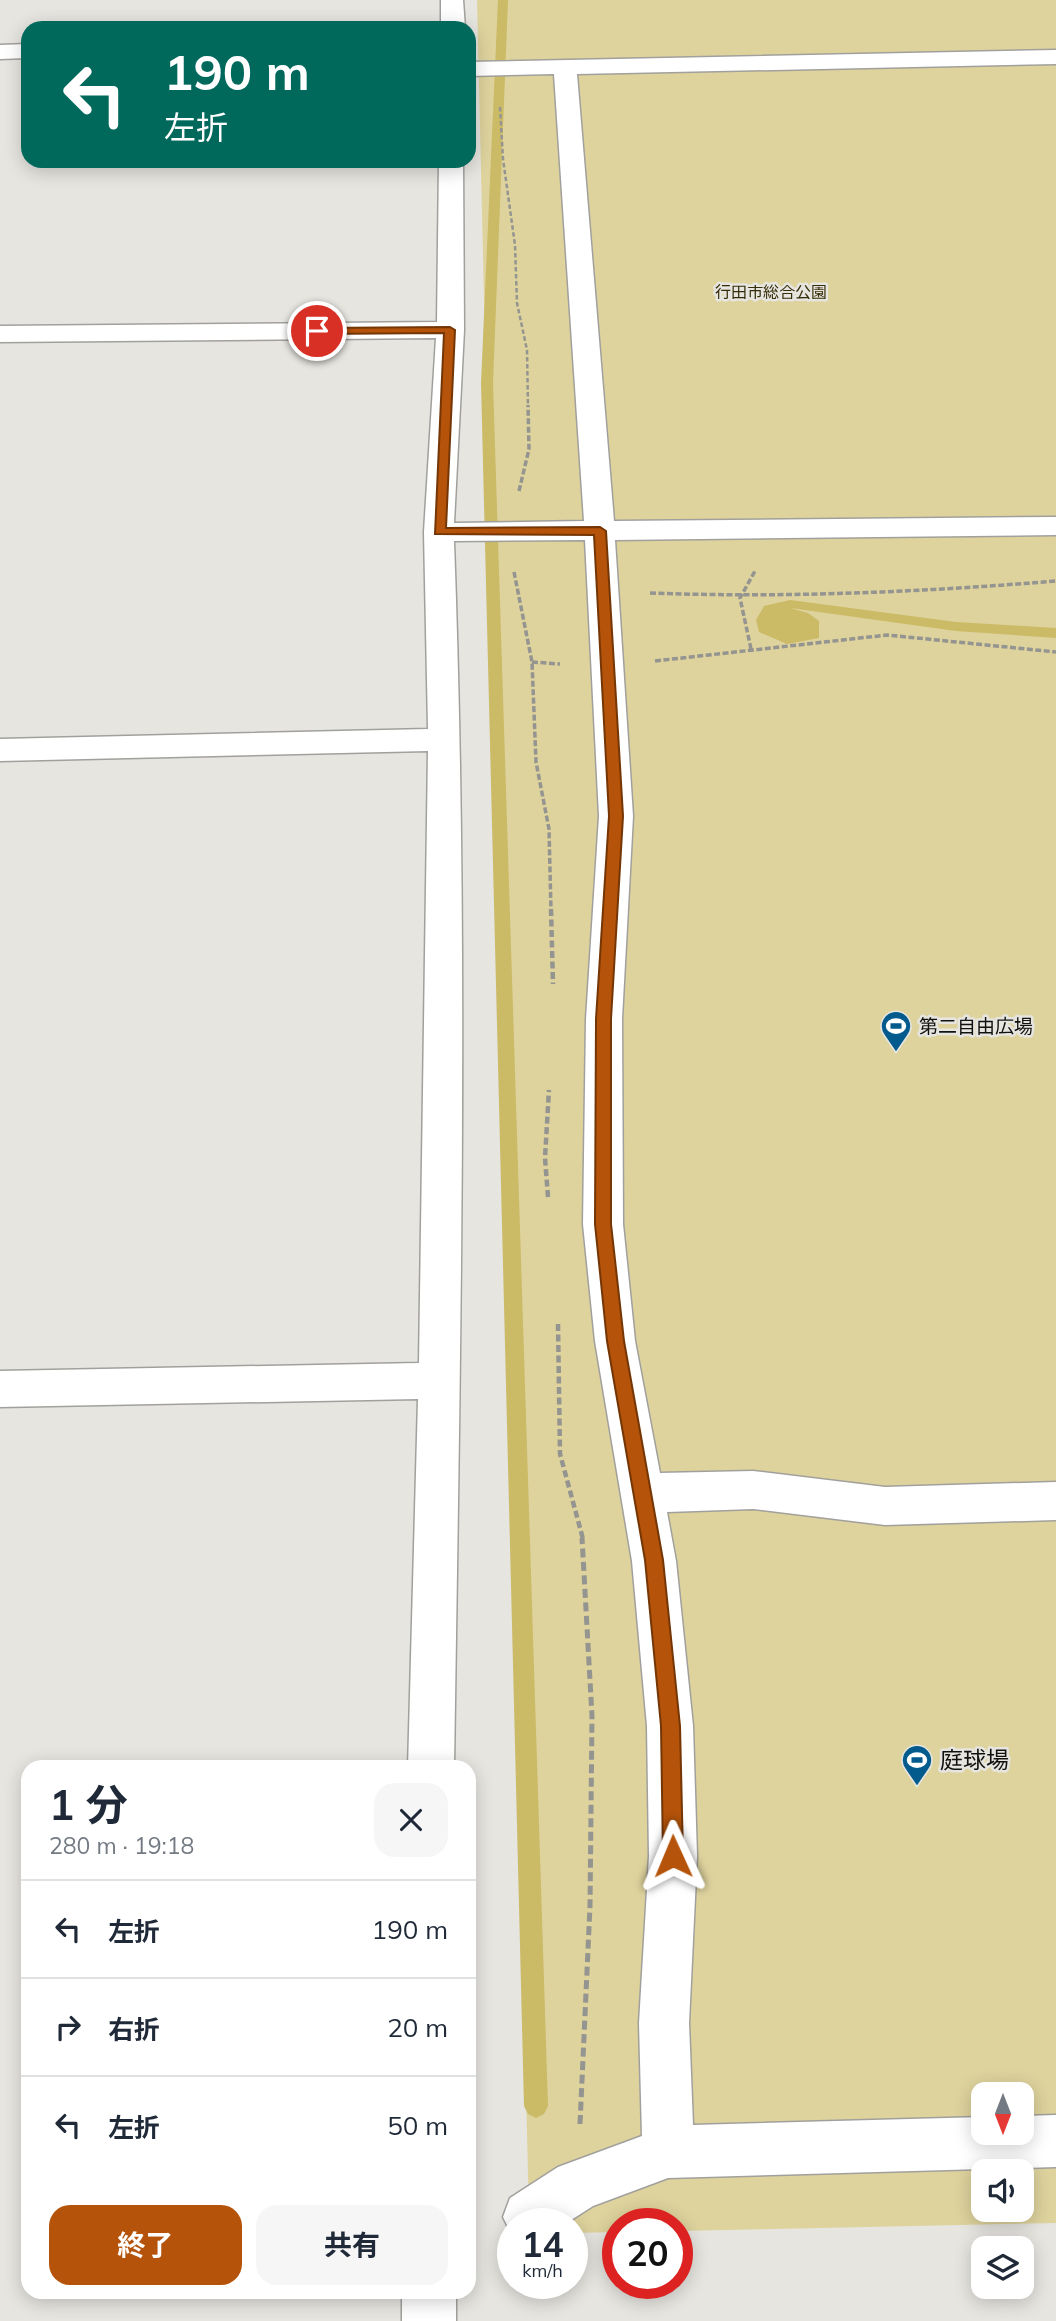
<!DOCTYPE html>
<html lang="ja">
<head>
<meta charset="utf-8">
<style>
  :root { --surface:#fff; --page:#f6f6f7; --text:#1f2937; --muted:#747a83; --line:#e0e1e3; --accent:#b45309 }
  body { margin:0; font-family:Mulish,"Noto Sans JP",sans-serif; background:var(--page); color:var(--text); height:100vh; display:flex; flex-direction:column; font-size:26px; white-space:nowrap }
  * { box-sizing:border-box; margin:0 }
  p { font-size:23px; color:var(--muted) }
  .icon { flex:none; width:38px; height:38px; fill:none; stroke:currentColor; stroke-width:2; stroke-linecap:round; stroke-linejoin:round }
  .map { position:relative; flex:1; overflow:hidden }
  .sheet { position:absolute; left:21px; top:1760px; width:455px; height:539px; display:flex; flex-direction:column; background:var(--surface); border-radius:21px; box-shadow:0 4px 18px #0003 }
  .sheet>* { flex:none }
  .hud { position:absolute; left:21px; top:21px; width:455px; height:147px; border-radius:21px; box-shadow:0 4px 18px #0003; background:#00695c; color:#fff; overflow:hidden }
  .needle { width:46px; rotate:180deg }
  .tools { position:absolute; left:971px; top:2082px; display:grid; gap:14px }
  .tools a { display:grid; place-items:center; width:63px; height:63px; border-radius:14px; background:var(--surface); box-shadow:0 4px 18px #0003; font-size:35px }
  .speed { position:absolute; left:497px; top:2208px; display:flex; gap:14px; font-size:35px; font-weight:700; text-align:center }
  .speed>* { display:grid; place-content:center; width:91px; height:91px; border-radius:50%; background:var(--surface); box-shadow:0 4px 18px #0003; line-height:1 }
  .speed small { font-size:18px; font-weight:400 }
  .speed .limit { border:10px solid #d22; background:#fff; color:#111 }
  .pin { position:absolute; display:grid; place-items:center; width:60px; height:60px; color:#fff; margin:-30px; border:4px solid #fff; border-radius:50%; box-shadow:0 2px 7px #0007 }
  .me { position:absolute; width:77px; margin:-38px; rotate:359deg; stroke-linejoin:round; filter:drop-shadow(0 0 5px #0008) }
  .turn { display:flex; align-items:center; gap:24px; height:147px; padding:0 28px; font-size:32px }
  .turn .icon { width:91px; height:91px; stroke-width:2.5 }
  .turn b { display:block; font-size:49px; line-height:60px }
  .round { display:grid; place-items:center; flex:none; width:74px; height:74px; border-radius:21px; background:var(--page) }
  .summary { display:flex; align-items:center; justify-content:space-between; height:119px; padding:0 28px }
  h1 { font-size:42px; font-weight:700; line-height:52px }
  .cta { display:flex; gap:14px; margin-top:auto; padding:14px 28px }
  .cta a { flex:1; height:80px; border-radius:21px; background:var(--accent); color:#fff; font-size:28px; font-weight:700; line-height:80px; text-align:center }
  .cta a+a { background:var(--page); color:var(--text) }
  ul { padding:0; list-style:none }
  li { display:flex; align-items:center; gap:21px; height:98px; padding:0 28px; border-top:2px solid var(--line) }
  li div { flex:1 }
  li b { display:block; font-size:26px }
  li em { font-style:normal }
  .map>svg:first-child { display:block }
  .green { fill:#ded39d; fill-rule:evenodd }
  .lines { fill:none; stroke-linecap:round; stroke-linejoin:round }
  .stream { fill:#cbba66; fill-rule:evenodd }
  .minor-casing { stroke:#a1a09c; stroke-width:3 }
  .path-far3 { stroke:#949490; stroke-width:2.5; stroke-dasharray:4.5 2.5; stroke-linecap:butt }
  .path-far2 { stroke:#949490; stroke-width:3.5; stroke-dasharray:6 2.5; stroke-linecap:butt }
  .path-far1 { stroke:#949490; stroke-width:4.5; stroke-dasharray:7 3.5; stroke-linecap:butt }
  .path { stroke:#949490; stroke-width:5; stroke-dasharray:9 4.5; stroke-linecap:butt }
  .minor { fill:#fff; fill-rule:evenodd }
  .route { fill:#b45309; stroke:#753606; stroke-width:2 }
  .labels { text-anchor:middle; stroke-width:5; stroke-linejoin:round; paint-order:stroke }
  .far-park-label { font-size:16px; fill:#342c06; stroke:#e6e5e0 }
  .poi-label { font-size:19px; fill:#11110f; stroke:#e6e5e0; text-anchor:start }
  .near-poi-label { font-size:23px; fill:#11110f; stroke:#e6e5e0; text-anchor:start }
</style>
</head>
<body>
<div class="map">
<svg width="1056" height="2321" viewBox="0 0 1056 2321">
  <rect width="100%" height="100%" fill="#e6e5e0"/>
  <path class="green" d="M477,0H1056V2223L677,2231V2224H618V2232L572,2233V2224H531L529,2217ZM984,2095H1022V2133H984ZM984,2172H1022V2210H984Z"/>
  <g class="lines">
    <path class="stream" d="M498,0H508L493,383L548,2106L544,2114L536,2118L528,2114L524,2106L481,383Z
      M790,600L956,622L1056,628V638L956,631L790,608L808,613L819,621V638L787,644L759,632L756,620L764,606Z"/>
    <g class="minor-casing">
      <path id="minor" d="M441,0H463L465,28H441Z
        M28,44V58L0,59V45Z
        M1056,50V64L577,74L614,521L1056,517V535L615,540L633,816L622,1019L623,1224L635,1341L660,1473L753,1471L885,1487L1056,1482V1520L885,1525L753,1509L667,1512L676,1561L693,1726L697,1856L689,2023L693,2125L984,2117V2133H1022V2116L1056,2115V2167L668,2178L593,2206L565,2224H513V2237L503,2217L510,2198L558,2167L642,2136L639,2023L649,1856L647,1726L632,1561L595,1341L583,1224L586,1019L599,816L585,540L454,541C469,950 460,1359 454,1768H408L418,1399L0,1407V1371L419,1363L428,751L0,761V739L428,729L424,532L436,338L0,342V326L437,322L439,161H463L464,330L454,523L584,521L554,74L469,76V62Z
        M402,2292H456V2321H402Z"/>
    </g>
    <path class="path-far3" d="M500,107L503,159L515,245L517,303L527,350L528,406"/>
    <path class="path-far2" d="M519,491L529,449L528,405
      M514,572L532,662L536,762L549,829L551,911
      M650,593C786,598 921,592 1056,581
      M751,649L740,598L755,571
      M655,661L887,635L1056,652
      M532,662L560,664"/>
    <path class="path-far1" d="M551,909L553,984
      M548,1197L545,1158L549,1090
      M558,1324L560,1454L583,1539"/>
    <path class="path" d="M580,2124L590,1906L592,1716L582,1538"/>
    <use href="#minor" class="minor"/>
  </g>
  <path class="route" d="M450,327L455,330L446,528L600,527L606,531L623,816L611,1019V1224L624,1341L663,1560L680,1726L683,1856L680,1863L673,1866L666,1863L663,1856L661,1726L645,1560L607,1341L595,1224L596,1019L609,816L594,535L435,534L444,333L317,334L312,331L317,328Z"/>
  <defs>
    <g id="stadium-pin" transform="scale(1.575)"><path d="M0 17L-7.5 6A9.5 9.5 0 1 1 7.5 6Z" fill="#035b8d" stroke="#e6e5e0"/><path d="M0-5a6.5 5 0 1 0 0 10a6.5 5 0 1 0 0-10ZM-3.5-1.8h7v3.6h-7Z" fill="#fff"/></g>
  </defs>
  <g fill-rule="evenodd">
    <use href="#stadium-pin" x="896" y="1026"/>
    <use href="#stadium-pin" x="917" y="1760"/>
  </g>
  <g class="labels">
    <g class="far-park-label">
      <text x="771" y="298">行田市総合公園</text>
    </g>
    <g class="poi-label">
      <text x="919" y="1033">第二自由広場</text>
    </g>
    <g class="near-poi-label">
      <text x="940" y="1768">庭球場</text>
    </g>
  </g>
</svg>
<div class="tools">
<a><svg class="needle" viewBox="-14 -14 28 28"><path d="M0-13l5 13h-10z" fill="#e53935"/><path d="M0 13l5-13h-10z" fill="#747a83"/></svg></a>
<a><svg class="icon" aria-label="sound" viewBox="0 0 24 24"><path d="M4 9h4l5-4v14l-5-4H4zM17 9q2 3 0 6"/></svg></a>
<a><svg class="icon" aria-label="layers" viewBox="0 0 24 24"><path d="M12 4l9 5-9 5-9-5zM3 14l9 5 9-5"/></svg></a>
</div>
<div class="speed"><div>14<small>km/h</small></div><div class="limit">20</div></div>
<div class="pin" style="left:317px;top:331px;background:#d93025"><svg class="icon" aria-label="arrive" viewBox="0 0 24 24"><path d="M6 21V4h12l-3 4 3 4H6"/></svg></div>
<svg class="me" style="left:673px;top:1856px" viewBox="-20 -20 40 40"><path d="M0-17L14 15 0 8-14 15z" fill="#b45309" stroke="#fff" stroke-width="4"/></svg>
<div class="hud">
<div class="turn"><svg class="icon" aria-label="left" viewBox="0 0 24 24"><path d="M17 20v-9H6M10 6l-5 5 5 5"/></svg><div><b>190 m</b>左折</div></div>
</div>
<section class="sheet">
<div class="summary"><div><h1>1 分</h1><p>280 m · 19:18</p></div><a class="round"><svg class="icon" aria-label="close" viewBox="0 0 24 24"><path d="M6 6l12 12M18 6L6 18"/></svg></a></div>
<ul>
<li><svg class="icon" aria-label="left" viewBox="0 0 24 24"><path d="M17 20v-9H6M10 6l-5 5 5 5"/></svg><div><b>左折</b></div><em>190 m</em></li>
<li><svg class="icon" aria-label="right" viewBox="0 0 24 24"><path d="M7 20v-9h11M14 6l5 5-5 5"/></svg><div><b>右折</b></div><em>20 m</em></li>
<li><svg class="icon" aria-label="left" viewBox="0 0 24 24"><path d="M17 20v-9H6M10 6l-5 5 5 5"/></svg><div><b>左折</b></div><em>50 m</em></li>
</ul>
<div class="cta"><a>終了</a><a>共有</a></div>
</section>
</div>
</body>
</html>
